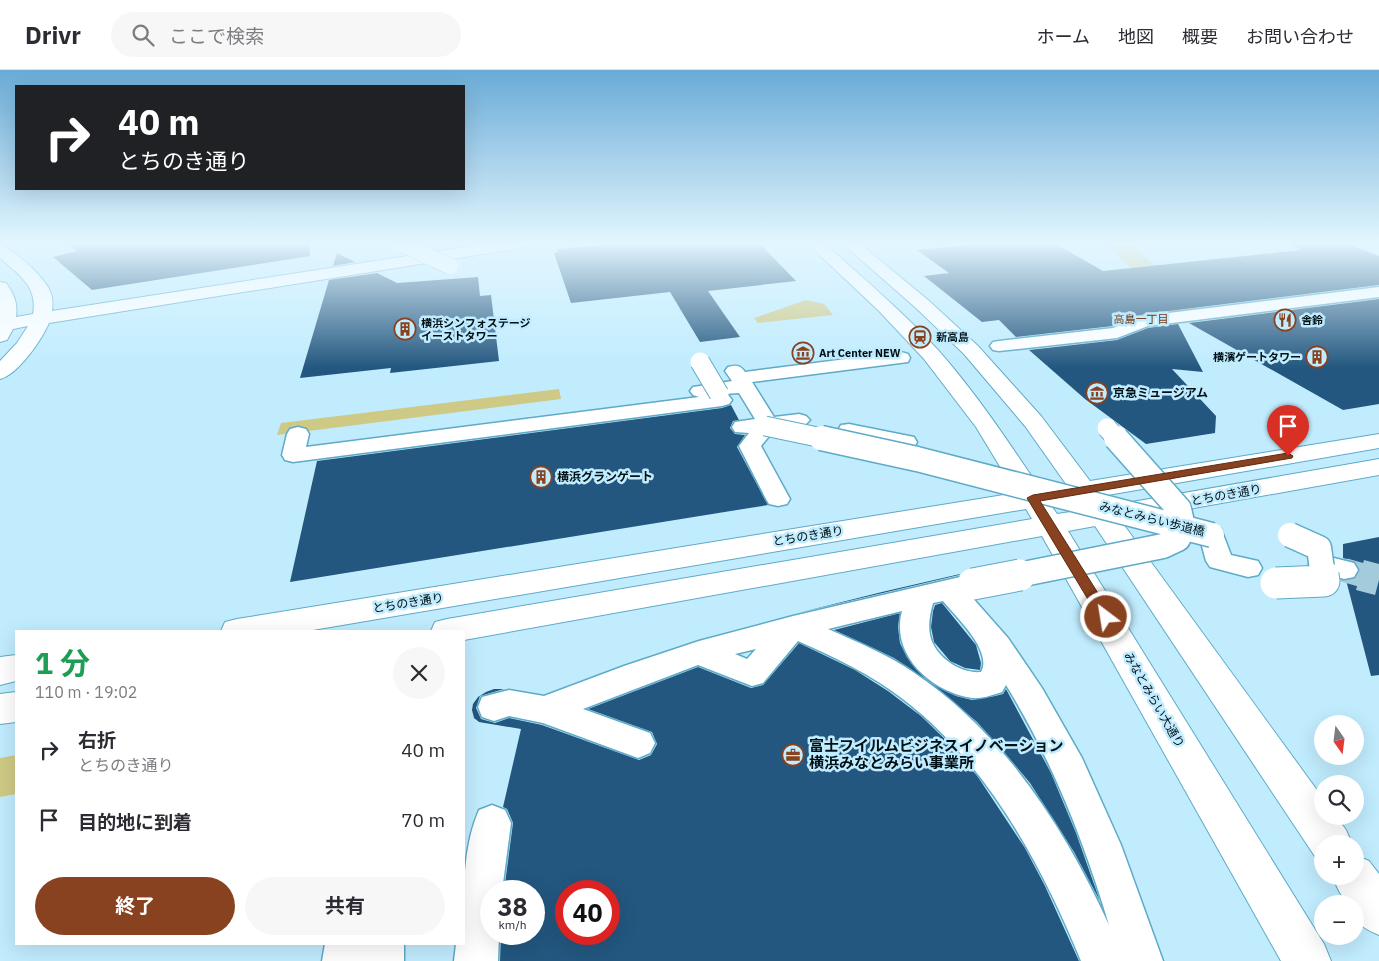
<!DOCTYPE html>
<html lang="ja">
<head>
<meta charset="utf-8">
<style>
  :root { --surface:#fff; --page:#f7f7f7; --text:#2b2b33; --muted:#7c7c81; --line:#e1e1e2; --accent:#89421f }
  body { margin:0; font-family:"IBM Plex Sans","Noto Sans JP",sans-serif; background:var(--page); color:var(--text); height:100vh; display:flex; flex-direction:column; font-size:19px; white-space:nowrap }
  * { box-sizing:border-box; margin:0 }
  p { font-size:16px; color:var(--muted) }
  .icon { flex:none; width:28px; height:28px; fill:none; stroke:currentColor; stroke-width:2; stroke-linecap:round; stroke-linejoin:round }
  .map { position:relative; flex:1; overflow:hidden }
  .side { position:absolute; left:15px; top:560px; width:450px; height:315px; display:flex; flex-direction:column; background:var(--surface); border-radius:0px; box-shadow:0 5px 20px #0002 }
  .side>* { flex:none }
  .guide { position:absolute; left:15px; top:15px; width:450px; height:105px; border-radius:0px; box-shadow:0 5px 20px #0002; background:#202124; color:#fff; overflow:hidden }
  .needle { width:32px; rotate:166deg }
  .fabs { position:absolute; left:1314px; top:645px; display:grid; gap:10px }
  .fabs a { display:grid; place-items:center; width:50px; height:50px; border-radius:50%; background:var(--surface); box-shadow:0 5px 20px #0002; font-size:25px }
  .speed { position:absolute; left:480px; top:810px; display:flex; gap:10px; font-size:25px; font-weight:700; text-align:center }
  .speed>* { display:grid; place-content:center; width:65px; height:65px; border-radius:50%; background:var(--surface); box-shadow:0 5px 20px #0002; line-height:1 }
  .speed small { font-size:12px; font-weight:400 }
  .speed .limit { border:8px solid #d22; background:#fff; color:#111 }
  .pin { position:absolute; display:grid; place-items:center; width:42px; height:42px; color:#fff; margin:-51px -21px; border-radius:50% 50% 50% 0; rotate:-45deg; box-shadow:0 0 5px #0007 }
  .pin .icon { rotate:45deg }
  .me { position:absolute; width:55px; margin:-28px; rotate:329deg; stroke-linejoin:round; filter:drop-shadow(0 0 4px #0008) }
  .turn { display:flex; align-items:center; gap:18px; height:105px; padding:0 20px; font-size:22px }
  .turn .icon { width:65px; height:65px; stroke-width:2.5 }
  .turn b { display:block; font-size:35px; line-height:42px }
  .round { display:grid; place-items:center; flex:none; width:52px; height:52px; border-radius:26px; background:var(--page) }
  .summary { display:flex; align-items:center; justify-content:space-between; height:85px; padding:0 20px }
  h1 { font-size:30px; font-weight:700; line-height:38px; color:#1e9e55 }
  .primary-button { display:flex; gap:10px; margin-top:auto; padding:10px 20px }
  .primary-button a { flex:1; height:58px; border-radius:30px; background:var(--accent); color:#fff; font-size:20px; font-weight:700; line-height:58px; text-align:center }
  .primary-button a+a { background:var(--page); color:var(--text) }
  ul { padding:0; list-style:none }
  li { display:flex; align-items:center; gap:15px; height:70px; padding:0 20px }
  li div { flex:1 }
  li b { display:block; font-size:19px }
  li em { font-style:normal }
  header { display:flex; align-items:center; gap:30px; box-sizing:border-box; height:70px; padding:0 25px; background:var(--surface); border-bottom:1px solid var(--line) }
  header strong { font-size:24px }
  nav { display:flex; gap:28px; margin-inline-start:auto; font-size:18px }
  .search { width:350px; height:45px; background:var(--page); display:flex; align-items:center; gap:12px; box-sizing:border-box; padding:0 18px; border-radius:28px; color:var(--muted); font-size:19px }
  .map>svg:first-child { display:block }
  .green { fill:#cec984 }
  .building { fill:#23577f; fill-rule:evenodd }
  .lines { fill:none; stroke-linecap:round; stroke-linejoin:round }
  .street-tunnel-far1 { stroke:#a3cbdc; stroke-width:24; stroke-dasharray:24 12; stroke-linecap:butt }
  .street-tunnel { stroke:#a3cbdc; stroke-width:31; stroke-dasharray:31 16; stroke-linecap:butt }
  .street-casing { stroke:#5eaac7; stroke-width:3 }
  .secondary-casing { stroke:#5eaac7; stroke-width:2 }
  .street { fill:#fff; fill-rule:evenodd }
  .secondary { fill:#fff; fill-rule:evenodd }
  .street-bridge-far3-casing { stroke:#5eaac7; stroke-width:17; stroke-linecap:butt }
  .street-bridge-far2-casing { stroke:#5eaac7; stroke-width:21; stroke-linecap:butt }
  .street-bridge-far1-casing { stroke:#5eaac7; stroke-width:27; stroke-linecap:butt }
  .street-bridge-casing { stroke:#5eaac7; stroke-width:33; stroke-linecap:butt }
  .street-bridge-far3 { stroke:#fff; stroke-width:16 }
  .street-bridge-far2 { stroke:#fff; stroke-width:19 }
  .street-bridge-far1 { stroke:#fff; stroke-width:24 }
  .street-bridge { stroke:#fff; stroke-width:31 }
  .route { fill:#89421f; stroke:#592b14 }
  .labels { text-anchor:middle; stroke-width:5; stroke-linejoin:round; paint-order:stroke }
  .far-neighbourhood-label { font-size:11px; fill:#763616; stroke:#c0ecfe }
  .far-poi-label { font-size:11px; font-weight:bold; fill:#001018; stroke:#c0ecfe; text-anchor:start }
  .poi-label { font-size:12px; font-weight:bold; fill:#001018; stroke:#c0ecfe; text-anchor:start }
  .street-label { font-size:12px; fill:#001018; stroke:#c0ecfe }
  .near-poi-label { font-size:15px; font-weight:bold; fill:#001018; stroke:#c0ecfe; text-anchor:start }
</style>
</head>
<body>
<header>
<strong>Drivr</strong>
<div class="search"><svg class="icon" aria-label="search" viewBox="0 0 24 24"><circle cx="10" cy="10" r="6"/><path d="M15 15l6 6"/></svg>ここで検索</div>
<nav><a>ホーム</a><a>地図</a><a>概要</a><a>お問い合わせ</a></nav>
</header>
<div class="map">
<svg width="1379" height="891" viewBox="0 0 1379 891">
  <rect width="100%" height="100%" fill="#c0ecfe"/>
  <path class="green" d="M1105,173H1131L1163,203L1197,240L1170,243L1137,204Z
    M806,230L824,234L833,245L758,253L754,248Z
    M559,319L561,329L277,365L281,353Z
    M16,685V724L0,727V688Z"/>
  <path class="building" d="M66,173H309L310,186L92,220L53,187L77,181Z
    M629,173H759L796,211L708,221L740,267L700,272L670,222L571,233L554,183L558,182L557,179Z
    M991,173H1054L1103,201L1301,180L1287,173H1345L1379,186V215L1144,244L1113,256L1016,267L999,250L982,252L924,206L949,203L917,180Z
    M337,183L355,192L333,196Z
    M377,203L397,213L478,207L480,226L491,225L499,291L390,303L391,298L300,308L329,210Z
    M1379,229V334L1343,340L1189,253Z
    M1178,254L1203,302L1172,299L1216,346L1215,363L1146,374L1085,329L1029,280L1117,270L1148,258Z
    M731,335L739,350L733,351L730,358L735,364L745,365L737,377L768,435L290,512L317,391L722,338Z
    M1379,467V605L1371,606L1346,510L1356,508L1360,499L1354,491L1343,488V474Z
    M960,504L959,505L798,543L882,522Z
    M942,533L976,575L981,593L980,600L965,598L950,591L934,572L931,557L933,541L935,535Z
    M900,543L898,557L900,573L907,587L925,609L894,588L834,560Z
    M799,573L855,600L888,621L921,646L951,675L978,707L1025,778L1045,816L1079,891H500L501,864H534V821H504L513,753L507,739L503,737L521,659L479,652L474,648L472,640L473,634L478,627L486,622L494,619H504L480,626L476,638L481,649L495,653L509,648L542,655L639,690L651,685L657,674L652,662L588,639L698,597L751,618L763,615ZM566,821H609V864H566Z
    M932,614L956,626L972,630L995,626L1003,624L1006,619L1051,703L1076,763L1100,831L1074,782L1030,713L1004,682L977,652Z"/>
  <g class="lines">
    <path class="street-tunnel-far1" d="M1344,500L1365,506"/>
    <path class="street-tunnel" d="M1360,505L1379,510"/>
    <g class="street-casing">
      <path id="street" d="M1379,217V227L1148,256L1117,268L999,281L993,280L990,276L993,272L999,271L1113,258L1144,246Z
        M901,282L908,284L910,288L908,292L752,312L774,347L799,344L806,346L810,350L806,354L775,359L761,376L790,429L787,434L778,436L769,434L766,429L739,376L749,363L735,362L732,357L735,352L755,349L739,323L724,324L729,326L732,330L729,334L722,336L293,392L285,390L282,385L287,364L290,359L298,357L306,359L309,364L306,377L699,327L693,325L690,321L693,317L732,311L725,301L728,297C736,295 740,295 745,302Z
        M849,354L914,367L917,372L907,391L899,393L891,391L888,386L893,376L841,365L838,360L841,355Z
        M1212,457L1221,459L1231,485L1258,491L1262,498L1258,505L1248,507L1210,497L1206,491L1199,465L1203,459Z
        M1322,485L1354,493L1358,500L1354,507L1344,509L1312,500L1309,494L1312,488Z
        M973,504L983,507L987,514L983,521L970,525L1008,568L1042,618L1082,688L1121,775L1163,891H1081C1040,790 981,682 889,619C860,599 829,585 798,571L763,613L752,616L698,595L583,639L650,663L655,673L650,683L638,688L543,653L509,646L494,651L482,647L478,637L482,627L509,620L544,626L624,596L699,571L793,546ZM943,531C956,547 993,581 981,602C960,604 934,586 930,565C928,554 930,544 933,533ZM902,541C890,585 931,622 972,628C982,629 993,625 1002,622L1006,615C1052,690 1084,771 1109,855C1065,758 1003,662 913,602C887,584 857,572 828,559ZM756,579L747,589L735,584Z
        M492,735L505,740L511,753L502,821H491V864H499L498,891H454L456,874H464C464,830 461,781 479,740Z
        M325,874H404V891H322Z"/>
    </g>
    <g class="secondary-casing">
      <path id="secondary" d="M492,173H529L526,176L521,178L49,253C42,269 18,305 0,309V291L17,273L28,256L13,259L7,270L0,272V212L6,213C14,224 18,233 16,247L33,244C38,216 19,205 0,188V175C14,179 44,207 50,221C53,228 53,234 52,241Z
        M807,173H824C863,208 903,242 938,280C976,323 1008,371 1040,419L1066,414L1025,356L964,284L916,238L842,173H859L928,230L978,276L1041,346L1090,411L1379,364V378L1102,426L1109,436L1379,389V405L1121,451L1322,727V746H1336L1346,760L1352,774H1322V791L1316,788L1095,456L1068,461L1324,874L1331,891H1281L1042,466L464,570V561H431L435,552L447,549L1032,449L1026,439L307,561H221L225,552L237,549L1016,423L976,357L924,289L879,241ZM1077,430L1084,440L1057,444L1050,434Z
        M16,585V611L0,615V587Z
        M16,622V652L0,654V624Z
        M1355,785L1369,791L1379,804V865C1361,857 1355,854 1355,834H1347L1339,821L1332,806H1355Z"/>
    </g>
    <use href="#street" class="street"/>
    <use href="#secondary" class="secondary"/>
    <g class="street-bridge-far3-casing">
      <path id="street-bridge-far3" d="M399,173L450,196"/>
    </g>
    <g class="street-bridge-far2-casing">
      <path id="street-bridge-far2" d="M700,292L719,324
        M765,356L827,369
        M1107,358L1117,369"/>
    </g>
    <g class="street-bridge-far1-casing">
      <path id="street-bridge-far1" d="M821,368L917,389L1212,465
        M1290,465L1319,478L1323,506
        M1013,506L1163,476L1178,469L1183,457L1179,439L1116,368"/>
    </g>
    <g class="street-bridge-casing">
      <path id="street-bridge" d="M1276,513L1324,511L1323,505
        M973,514L1020,505"/>
    </g>
    <use href="#street-bridge-far3" class="street-bridge-far3"/>
    <use href="#street-bridge-far2" class="street-bridge-far2"/>
    <use href="#street-bridge-far1" class="street-bridge-far1"/>
    <use href="#street-bridge" class="street-bridge"/>
  </g>
  <linearGradient id="sky" x2="0" y2="1"><stop stop-color="#6aabd6"/><stop offset="0.58" stop-color="#e3f6ff"/><stop offset="1" stop-color="#e3f6ff" stop-opacity="0"/></linearGradient>
  <rect width="1379" height="298" fill="url(#sky)"/>
  <path class="route" d="M1288,383L1293,386L1292,388L1040,431L1113,547L1111,551H1101L1027,428L1033,425Z"/>
  <defs>
    <g id="restaurant-ring" transform="scale(1.125)"><circle r="9.5" fill="#c0ecfe" stroke="#89421f" stroke-width="1.5"/><path d="M-5-6h1v4h1v-4h1v4h1v-4h1v5L-1.5 .5V6h-2V.5L-5-1ZM5-6V6H3V1.5H1.5Q1.5-4 5-6Z" fill="#89421f"/></g>
    <g id="building-ring" transform="scale(1.125)"><circle r="9.5" fill="#c0ecfe" stroke="#89421f" stroke-width="1.5"/><path d="M-4-6H4V6H1V3H-1V6H-4ZM-2.5-4.3h1.7v1.8h-1.7ZM.8-4.3h1.7v1.8H.8ZM-2.5-1h1.7V.8h-1.7ZM.8-1h1.7V.8H.8Z" fill="#89421f"/></g>
    <g id="station-ring" transform="scale(1.125)"><circle r="9.5" fill="#c0ecfe" stroke="#89421f" stroke-width="1.5"/><path d="M-3-6H3Q5-6 5-4V2Q5 4 3 4L4.5 6H3L1.5 4h-3L-3 6H-4.5L-3 4Q-5 4-5 2V-4Q-5-6-3-6ZM-3.5-4v3h7v-3ZM-3.5 1v1.5H-2V1ZM2 1v1.5H3.5V1Z" fill="#89421f"/></g>
    <g id="museum-ring" transform="scale(1.125)"><circle r="9.5" fill="#c0ecfe" stroke="#89421f" stroke-width="1.5"/><path d="M0-6L6-3V-2H-6V-3ZM-5-1h2V3h-2ZM-1-1h2V3h-2ZM3-1h2V3H3ZM-6 4H6V6H-6Z" fill="#89421f"/></g>
    <g id="office-ring" transform="scale(1.125)"><circle r="9.5" fill="#c0ecfe" stroke="#89421f" stroke-width="1.5"/><path d="M-6-3h4V-5.5h4V-3h4V5H-6ZM-1-4.5V-3h2v-1.5ZM-6 0V1H6V0Z" fill="#89421f"/></g>
  </defs>
  <g fill-rule="evenodd">
    <use href="#restaurant-ring" x="1285" y="250"/>
    <use href="#building-ring" x="405" y="259"/>
    <use href="#station-ring" x="920" y="267"/>
    <use href="#museum-ring" x="803" y="283"/>
    <use href="#building-ring" x="1317" y="287"/>
    <use href="#museum-ring" x="1097" y="323"/>
    <use href="#building-ring" x="541" y="407"/>
    <use href="#office-ring" x="793" y="685"/>
  </g>
  <g class="labels">
    <g class="far-neighbourhood-label">
      <text x="1141" y="253">高島一丁目</text>
    </g>
    <g class="far-poi-label">
      <text x="1301" y="254">舎鈴</text>
      <text x="421" y="257">横浜シンフォステージ<tspan x="421" dy="13">イーストタワー</tspan></text>
      <text x="936" y="271">新高島</text>
      <text x="819" y="287">Art Center NEW</text>
      <text x="1301" y="291" text-anchor="end">横濱ゲートタワー</text>
    </g>
    <g class="poi-label">
      <text x="1113" y="327">京急ミュージアム</text>
      <text x="557" y="411">横浜グランゲート</text>
    </g>
    <g class="street-label">
      <text transform="translate(1226 425) rotate(-10)" y="4">とちのき通り</text>
      <text transform="translate(1152 449) rotate(14)" y="4">みなとみらい歩道橋</text>
      <text transform="translate(808 466) rotate(-9)" y="4">とちのき通り</text>
      <text transform="translate(408 533) rotate(-9)" y="4">とちのき通り</text>
      <text transform="translate(1154 630) rotate(60)" y="4">みなとみらい大通り</text>
    </g>
    <g class="near-poi-label">
      <text x="809" y="681">富士フイルムビジネスイノベーション<tspan x="809" dy="17">横浜みなとみらい事業所</tspan></text>
    </g>
  </g>
</svg>
<div class="fabs">
<a><svg class="needle" viewBox="-14 -14 28 28"><path d="M0-13l5 13h-10z" fill="#e53935"/><path d="M0 13l5-13h-10z" fill="#7c7c81"/></svg></a>
<a><svg class="icon" aria-label="search" viewBox="0 0 24 24"><circle cx="10" cy="10" r="6"/><path d="M15 15l6 6"/></svg></a>
<a>+</a>
<a>−</a>
</div>
<div class="speed"><div>38<small>km/h</small></div><div class="limit">40</div></div>
<div class="pin" style="left:1288px;top:386px;background:#d93025"><svg class="icon" aria-label="arrive" viewBox="0 0 24 24"><path d="M6 21V4h12l-3 4 3 4H6"/></svg></div>
<svg class="me" style="left:1106px;top:547px" viewBox="-20 -20 40 40"><circle r="17" fill="#89421f" stroke="#fff" stroke-width="3"/><path d="M0-11L8 9 0 5-8 9z" fill="#fff"/></svg>
<div class="guide">
<div class="turn"><svg class="icon" aria-label="right" viewBox="0 0 24 24"><path d="M7 20v-9h11M14 6l5 5-5 5"/></svg><div><b>40 m</b>とちのき通り</div></div>
</div>
<section class="side">
<div class="summary"><div><h1>1 分</h1><p>110 m · 19:02</p></div><a class="round"><svg class="icon" aria-label="close" viewBox="0 0 24 24"><path d="M6 6l12 12M18 6L6 18"/></svg></a></div>
<ul>
<li><svg class="icon" aria-label="right" viewBox="0 0 24 24"><path d="M7 20v-9h11M14 6l5 5-5 5"/></svg><div><b>右折</b><p>とちのき通り</p></div><em>40 m</em></li>
<li><svg class="icon" aria-label="arrive" viewBox="0 0 24 24"><path d="M6 21V4h12l-3 4 3 4H6"/></svg><div><b>目的地に到着</b></div><em>70 m</em></li>
</ul>
<div class="primary-button"><a>終了</a><a>共有</a></div>
</section>
</div>
</body>
</html>
